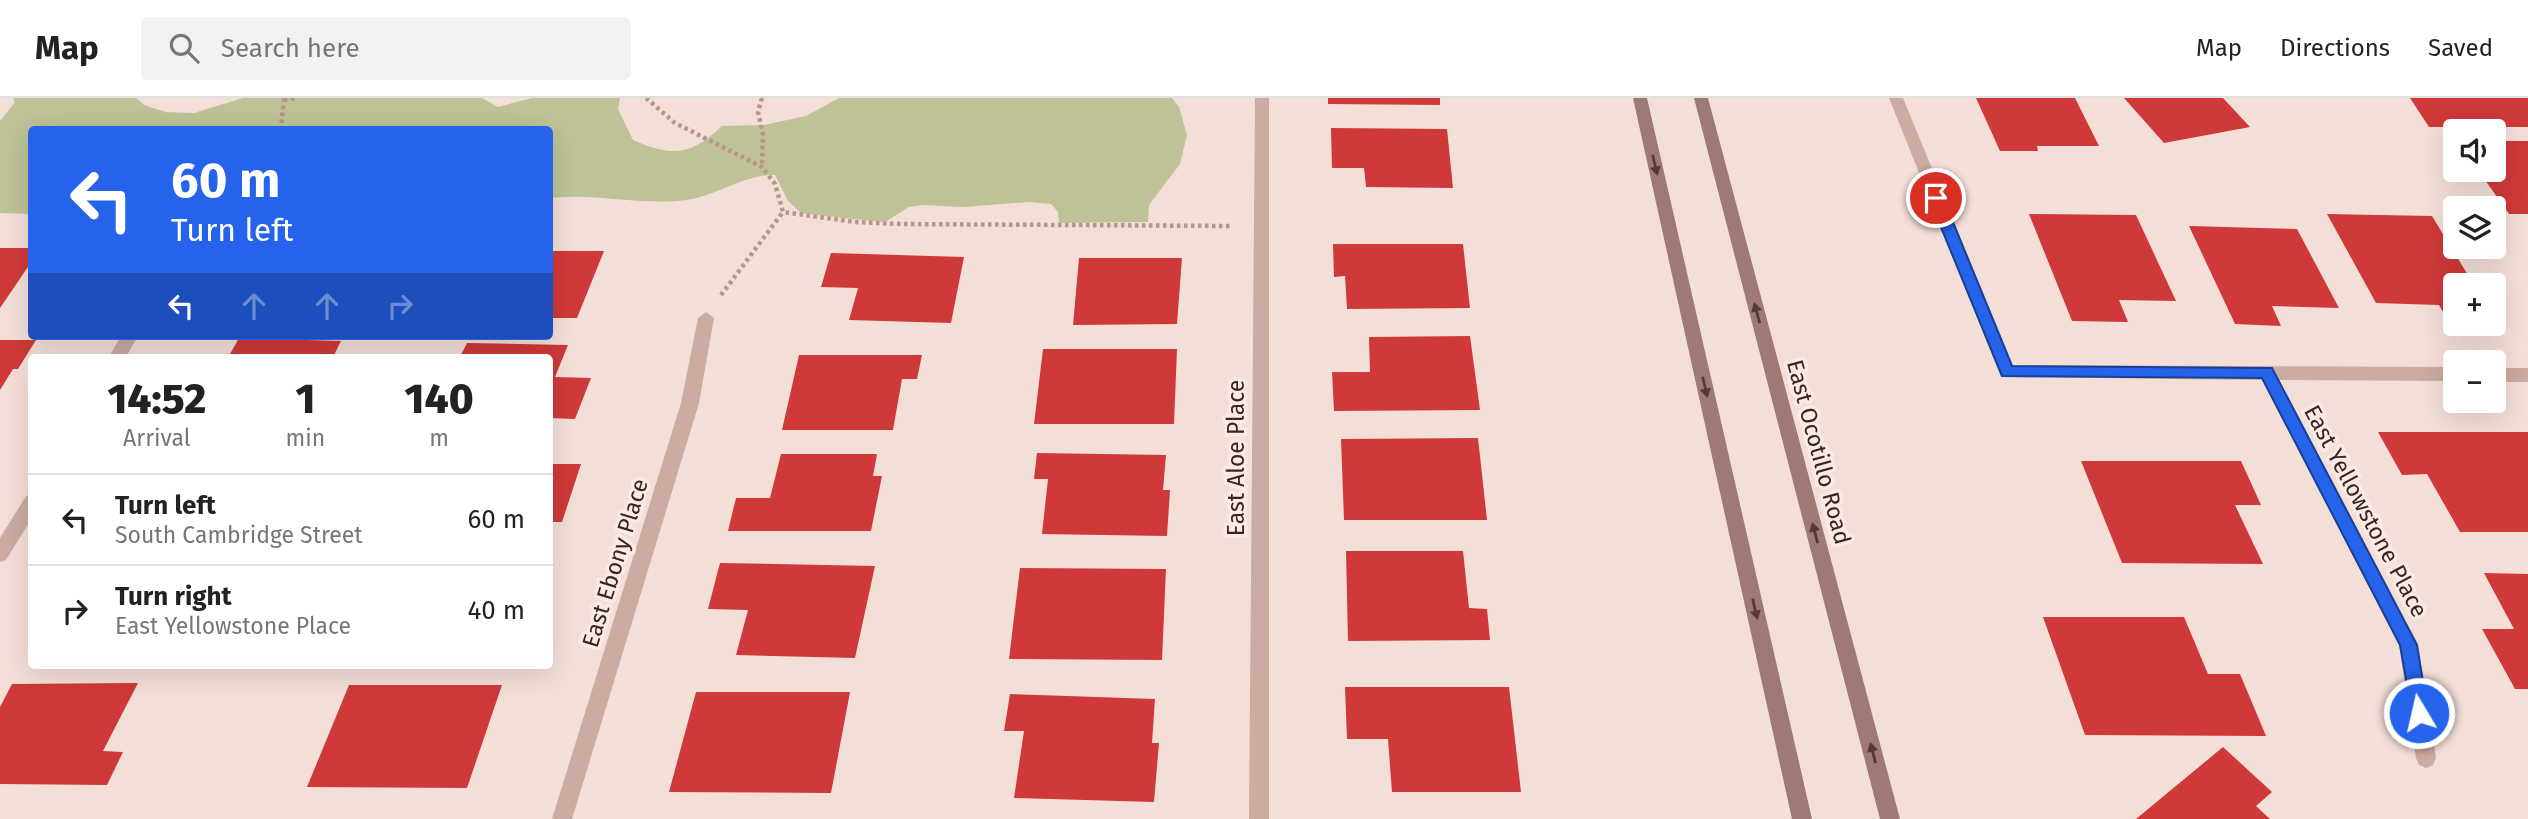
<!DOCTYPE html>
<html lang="en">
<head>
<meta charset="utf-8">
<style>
  :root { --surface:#fff; --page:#f2f2f2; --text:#222; --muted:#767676; --line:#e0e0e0 }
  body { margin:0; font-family:"Fira Sans",sans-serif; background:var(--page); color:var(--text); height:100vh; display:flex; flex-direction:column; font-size:26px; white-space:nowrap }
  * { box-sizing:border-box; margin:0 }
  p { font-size:23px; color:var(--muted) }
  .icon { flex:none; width:38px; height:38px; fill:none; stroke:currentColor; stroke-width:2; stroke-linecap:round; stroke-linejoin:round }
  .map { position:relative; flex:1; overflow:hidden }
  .drawer { position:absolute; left:28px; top:256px; width:525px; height:315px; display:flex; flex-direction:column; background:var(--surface); border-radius:7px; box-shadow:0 7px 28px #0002 }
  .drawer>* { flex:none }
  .top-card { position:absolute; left:28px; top:28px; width:525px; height:214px; border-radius:7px; box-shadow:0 7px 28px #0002; background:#2563eb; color:#fff; overflow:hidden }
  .controls { position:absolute; left:2443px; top:21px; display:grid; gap:14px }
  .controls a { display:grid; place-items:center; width:63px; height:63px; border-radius:7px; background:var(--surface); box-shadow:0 7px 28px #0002; font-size:35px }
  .pin { position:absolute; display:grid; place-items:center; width:60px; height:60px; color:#fff; margin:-30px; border:4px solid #fff; border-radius:50%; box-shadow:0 2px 7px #0007 }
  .me { position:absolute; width:77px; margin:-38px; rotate:351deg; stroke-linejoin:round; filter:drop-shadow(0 0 5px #0008) }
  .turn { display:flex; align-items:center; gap:24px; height:147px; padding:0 28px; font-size:32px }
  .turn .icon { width:91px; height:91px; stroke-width:2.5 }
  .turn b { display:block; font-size:49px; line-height:60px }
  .lanes { display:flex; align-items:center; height:66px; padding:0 28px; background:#0003; justify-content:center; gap:35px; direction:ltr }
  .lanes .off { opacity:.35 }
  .eta { display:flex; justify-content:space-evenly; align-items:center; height:119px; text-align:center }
  .eta b { font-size:42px; font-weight:800; line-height:49px }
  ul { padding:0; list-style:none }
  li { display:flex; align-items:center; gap:21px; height:91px; padding:0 28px; border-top:2px solid var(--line) }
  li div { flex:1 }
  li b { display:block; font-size:26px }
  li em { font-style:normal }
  header { display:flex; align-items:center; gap:42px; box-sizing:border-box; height:98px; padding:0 35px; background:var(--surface); border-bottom:2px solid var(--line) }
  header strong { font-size:33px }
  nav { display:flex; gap:38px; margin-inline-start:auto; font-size:24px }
  .search { width:490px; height:63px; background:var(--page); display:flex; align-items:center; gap:18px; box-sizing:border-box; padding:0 24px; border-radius:7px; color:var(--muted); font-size:26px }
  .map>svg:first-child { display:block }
  .green { fill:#bec296 }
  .building { fill:#cf3939 }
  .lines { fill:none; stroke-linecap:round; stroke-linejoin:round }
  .path { stroke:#b7948c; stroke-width:4.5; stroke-dasharray:3.5 3.5; stroke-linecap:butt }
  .minor { fill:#cbaba2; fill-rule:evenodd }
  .secondary { fill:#9f7974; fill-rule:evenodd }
  .oneway { fill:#503b39 }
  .route { fill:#2563eb; stroke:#184099; stroke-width:2 }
  .labels { text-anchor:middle; stroke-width:7; stroke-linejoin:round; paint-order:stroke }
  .street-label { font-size:23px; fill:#352625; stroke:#faeae3 }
</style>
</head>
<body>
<header>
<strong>Map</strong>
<div class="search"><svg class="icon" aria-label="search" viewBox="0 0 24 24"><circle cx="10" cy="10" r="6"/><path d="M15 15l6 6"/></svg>Search here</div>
<nav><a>Map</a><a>Directions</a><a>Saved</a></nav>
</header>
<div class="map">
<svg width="2528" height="721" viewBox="0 0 2528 721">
  <rect width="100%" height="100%" fill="#f3dfd7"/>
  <path class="green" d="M13,0H136L144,7L166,14L194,15L243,0H482L498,9L532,0H620L618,11L633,42C672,59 691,58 722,28L764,27L806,18L839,0H1172L1179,9L1187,37L1180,66L1149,107L1148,124L1059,125L1058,114L1051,106L1029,104L963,109L923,107L909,109L885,124L853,121L801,115L788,103L775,77C745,76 717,98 687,102C641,108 595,95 550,100V32H32L31,116L0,115V23L15,4Z"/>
  <path class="building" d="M1328,0H1440V7L1328,6Z
    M1976,0H2075L2099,48H2037L2038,53H2000Z
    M2124,0H2223L2250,29L2164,45Z
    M2410,0H2528V29H2429Z
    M1331,30L1447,31L1453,90L1366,89L1364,70H1332Z
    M2494,43H2528V116H2509L2478,72H2494Z
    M2029,116L2136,117L2176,203L2119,202L2128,224L2072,223Z
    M2327,116L2432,118L2474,187H2455V226H2450L2439,207L2376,205Z
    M2189,128L2297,131L2339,210L2272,208L2281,228L2235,226Z
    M1333,146H1463L1470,210L1347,211L1345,178L1334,179Z
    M0,150H32V163L0,210Z
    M550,153H604L577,220H550Z
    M831,155L964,159L951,225L849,222L858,190L821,189Z
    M1079,160H1182L1177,226L1073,227Z
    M1470,238L1480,312L1334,313L1332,274H1370L1369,239Z
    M239,240L341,243L333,259H201L203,256H230Z
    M0,242H36L18,271H13L0,292Z
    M467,245L568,247L555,279L591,280L575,321L550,320V259H460Z
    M1043,251H1177L1174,326H1034Z
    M799,257H922L917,281H902L893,332H782Z
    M2378,334H2528V434H2460L2427,376L2402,377Z
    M1478,340L1487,422H1344L1341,341Z
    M1037,355L1166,357L1163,392H1170L1167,438L1042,436L1048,381H1034Z
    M781,356H877L873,378H882L871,433H728L736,400H770Z
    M2081,363H2241L2261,407H2235L2263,466L2122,465Z
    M550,366H581L562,424H550Z
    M1346,453H1463L1469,510L1487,511L1490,542L1348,543Z
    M720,465L875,468L855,560L736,557L748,512L708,511Z
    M1020,470L1166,471L1162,562L1009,561Z
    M2484,475L2528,476V591H2515L2482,531H2514Z
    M2043,519H2184L2208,576H2240L2266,638L2085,637Z
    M138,585L103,653L123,654L107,687L0,686V609L12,586Z
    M349,587H502L467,690L307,689Z
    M1345,589H1509L1521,694H1392L1388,641H1347Z
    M696,594H850L831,695L669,694Z
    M1010,596L1155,601L1152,645H1159L1154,704L1014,700L1024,633H1004Z
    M2223,649L2272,694L2256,708L2270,721H2136Z"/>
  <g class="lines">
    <path class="path" d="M646,0L675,25L762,69L775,86L783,114L855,124L900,126L1232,128
      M762,0L758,14L763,37L762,69
      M284,2L297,0
      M281,32L284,0
      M721,197L783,114"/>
    <path class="minor" d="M1255,0H1269V721H1249Z
      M1889,0H1903L2013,267L2455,269V283L2279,282L2418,546L2436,660L2433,667L2426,670L2419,667L2416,660L2399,547L2262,282L2001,279Z
      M706,214L714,220L699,305L572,721H552L681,305L698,220Z
      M121,238H138L126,259H109Z
      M2494,270H2528V284H2494Z
      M32,396V420L6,462L0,464V440L26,398Z"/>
    <path class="secondary" d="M1633,0H1647L1812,721H1792Z
      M1694,0H1708L1900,721H1880Z"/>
  </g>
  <defs><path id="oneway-solid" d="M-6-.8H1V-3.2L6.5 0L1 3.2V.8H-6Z" transform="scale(1.75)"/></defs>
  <g class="oneway">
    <use href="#oneway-solid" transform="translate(1655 67) rotate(77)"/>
    <use href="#oneway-solid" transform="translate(1757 215) rotate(-105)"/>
    <use href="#oneway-solid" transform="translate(1705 289) rotate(77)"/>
    <use href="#oneway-solid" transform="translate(1815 435) rotate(-105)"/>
    <use href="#oneway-solid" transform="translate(1755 511) rotate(77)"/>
    <use href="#oneway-solid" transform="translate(1873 655) rotate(-105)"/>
  </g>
  <path class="route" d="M1936,95L1943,100L2012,268L2272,270L2417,547L2428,615L2425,621L2419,623L2413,621L2400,547L2262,280L2002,278L1929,100Z"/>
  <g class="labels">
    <g class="street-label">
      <text transform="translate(1819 354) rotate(75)" y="8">East Ocotillo Road</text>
      <text transform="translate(1236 360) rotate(-90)" y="8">East Aloe Place</text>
      <text transform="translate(2366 413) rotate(62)" y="8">East Yellowstone Place</text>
      <text transform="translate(615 465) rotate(-73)" y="8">East Ebony Place</text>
    </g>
  </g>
</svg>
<div class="controls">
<a><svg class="icon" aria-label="sound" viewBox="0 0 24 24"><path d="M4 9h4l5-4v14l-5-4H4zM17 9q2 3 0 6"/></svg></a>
<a><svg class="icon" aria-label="layers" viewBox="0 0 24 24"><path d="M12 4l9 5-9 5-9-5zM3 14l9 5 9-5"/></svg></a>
<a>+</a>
<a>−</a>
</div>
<div class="pin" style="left:1936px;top:100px;background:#d93025"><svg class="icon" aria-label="arrive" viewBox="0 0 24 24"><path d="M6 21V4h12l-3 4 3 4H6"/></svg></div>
<svg class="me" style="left:2419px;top:615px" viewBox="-20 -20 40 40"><circle r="17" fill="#2563eb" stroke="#fff" stroke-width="3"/><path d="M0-11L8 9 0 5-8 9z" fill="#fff"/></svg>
<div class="top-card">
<div class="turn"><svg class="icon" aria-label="left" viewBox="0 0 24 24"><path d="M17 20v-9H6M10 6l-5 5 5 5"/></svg><div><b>60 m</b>Turn left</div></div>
<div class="lanes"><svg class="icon" aria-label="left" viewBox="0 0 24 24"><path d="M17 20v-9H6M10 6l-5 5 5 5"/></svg><svg class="icon off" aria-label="ahead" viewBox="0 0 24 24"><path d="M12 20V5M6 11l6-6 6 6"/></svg><svg class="icon off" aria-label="ahead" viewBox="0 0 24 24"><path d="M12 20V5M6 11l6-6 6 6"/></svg><svg class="icon off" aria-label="right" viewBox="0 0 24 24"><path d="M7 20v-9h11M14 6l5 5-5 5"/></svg></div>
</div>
<section class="drawer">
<div class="eta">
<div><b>14:52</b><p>Arrival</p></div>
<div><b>1</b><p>min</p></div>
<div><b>140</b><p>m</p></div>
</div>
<ul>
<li><svg class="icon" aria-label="left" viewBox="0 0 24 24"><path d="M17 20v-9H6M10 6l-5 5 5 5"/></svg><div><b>Turn left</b><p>South Cambridge Street</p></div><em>60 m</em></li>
<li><svg class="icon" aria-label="right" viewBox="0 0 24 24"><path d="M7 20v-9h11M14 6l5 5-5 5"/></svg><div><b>Turn right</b><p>East Yellowstone Place</p></div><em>40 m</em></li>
</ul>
</section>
</div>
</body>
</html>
